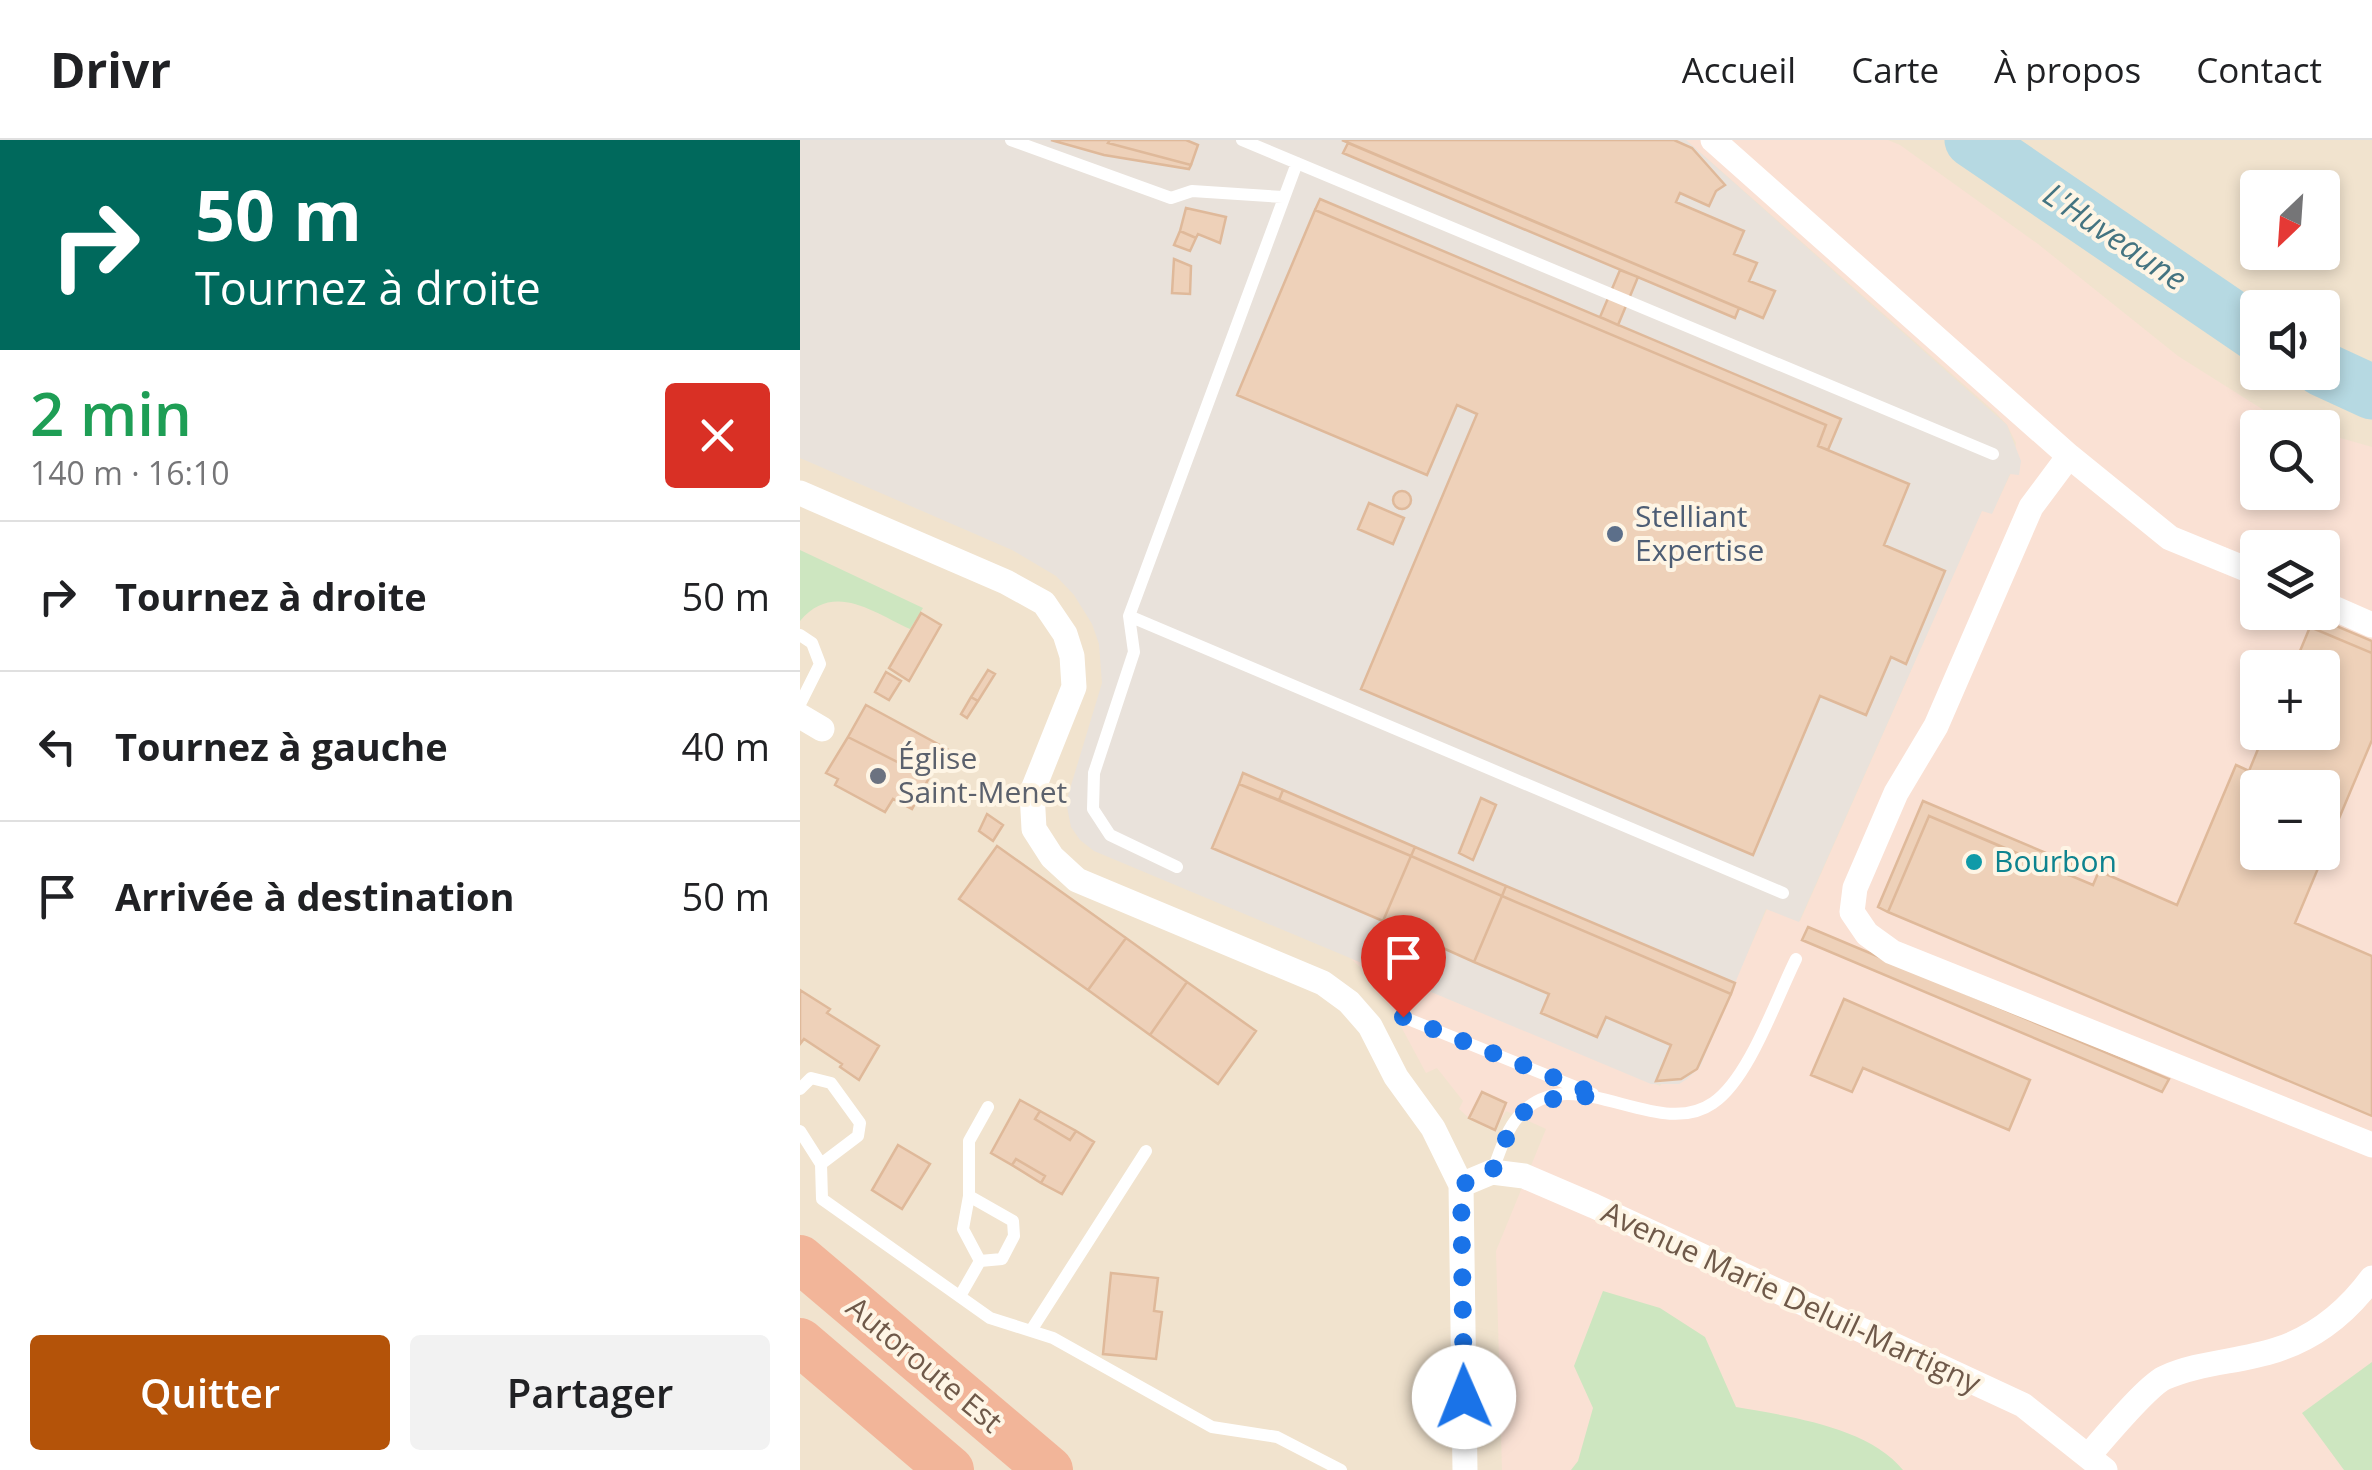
<!DOCTYPE html>
<html lang="fr">
<head>
<meta charset="utf-8">
<style>
  :root { --surface:#fff; --page:#f2f2f2; --text:#202124; --muted:#757577; --line:#e0e0e0; --accent:#b45309 }
  body { margin:0; font-family:"Open Sans",sans-serif; background:var(--page); color:var(--text); height:100vh; display:flex; flex-direction:column; font-size:38px; white-space:nowrap }
  * { box-sizing:border-box; margin:0 }
  p { font-size:32px; color:var(--muted) }
  .icon { flex:none; width:55px; height:55px; fill:none; stroke:currentColor; stroke-width:2; stroke-linecap:round; stroke-linejoin:round }
  .map { position:relative; flex:1; overflow:hidden }
  .details { display:flex; flex-direction:column; background:var(--surface); width:800px }
  .details>* { flex:none }
  .banner { background:#00695c; color:#fff; overflow:hidden }
  .needle { width:65px; rotate:205deg }
  .fabs { position:absolute; left:1440px; top:30px; display:grid; gap:20px }
  .fabs a { display:grid; place-items:center; width:100px; height:100px; border-radius:10px; background:var(--surface); box-shadow:0 5px 15px #0003; font-size:50px }
  .pin { position:absolute; display:grid; place-items:center; width:85px; height:85px; color:#fff; margin:-102px -42px; border-radius:50% 50% 50% 0; rotate:-45deg; box-shadow:0 0 10px #0007 }
  .pin .icon { rotate:45deg }
  .me { position:absolute; width:110px; margin:-55px; rotate:359deg; stroke-linejoin:round; filter:drop-shadow(0 0 8px #0008) }
  .turn { display:flex; align-items:center; gap:35px; height:210px; padding:0 30px; font-size:45px }
  .turn .icon { width:130px; height:130px; stroke-width:2.5 }
  .turn b { display:block; font-size:70px; line-height:85px }
  .round { display:grid; place-items:center; flex:none; width:105px; height:105px; border-radius:10px; background:var(--page) }
  .head { display:flex; align-items:center; justify-content:space-between; height:170px; padding:0 30px }
  h1 { font-size:60px; font-weight:600; line-height:75px; color:#1e9e55 }
  .action { display:flex; gap:20px; margin-top:auto; padding:20px 30px }
  .action a { flex:1; height:115px; border-radius:10px; background:var(--accent); color:#fff; font-size:40px; font-weight:600; line-height:115px; text-align:center }
  .action a+a { background:var(--page); color:var(--text) }
  ul { padding:0; list-style:none }
  li { display:flex; align-items:center; gap:30px; height:150px; padding:0 30px; border-top:2px solid var(--line) }
  li div { flex:1 }
  li b { display:block; font-size:38px }
  li em { font-style:normal }
  header { display:flex; align-items:center; gap:60px; box-sizing:border-box; height:140px; padding:0 50px; background:var(--surface); border-bottom:2px solid var(--line) }
  header strong { font-size:48px }
  nav { display:flex; gap:55px; margin-inline-start:auto; font-size:35px }
  main { display:flex; flex:1; min-height:0 }
  .map>svg:first-child { display:block }
  .residential { fill:#f1e3ce; fill-rule:evenodd }
  .commercial { fill:#fae1d4; fill-rule:evenodd }
  .industrial { fill:#e9e2db }
  .green { fill:#cde6c0 }
  .lines { fill:none; stroke-linecap:round; stroke-linejoin:round }
  .river { stroke:#b6d9e2; stroke-width:55 }
  .building { fill:#eed1b9; stroke:#dfb99a; stroke-width:2.5; fill-rule:evenodd }
  .service { stroke:#fff; stroke-width:12 }
  .minor { stroke:#fff; stroke-width:25 }
  .motorway { stroke:#f2b599; stroke-width:48 }
  .route { stroke:#1a73e8; stroke-width:18; stroke-dasharray:0 32.4 }
  .service-dot { fill:#5c6f8a; stroke:#fef5e5; stroke-width:4 }
  .worship-dot { fill:#6b7280; stroke:#fef5e5; stroke-width:4 }
  .culture-dot { fill:#0f9aa8; stroke:#fef5e5; stroke-width:4 }
  .labels { text-anchor:middle; stroke-width:8; stroke-linejoin:round; paint-order:stroke }
  .service-label { font-size:30px; fill:#4e5e75; stroke:#fef5e5; text-anchor:start }
  .worship-label { font-size:30px; fill:#5b616d; stroke:#fef5e5; text-anchor:start }
  .culture-label { font-size:30px; fill:#0d838f; stroke:#fef5e5; text-anchor:start }
  .street-label { font-size:30px; fill:#6f5949; stroke:#fef5e5 }
  .water-label { font-size:32px; font-style:italic; fill:#447481; stroke:#fef5e5 }
</style>
</head>
<body>
<header>
<strong>Drivr</strong>
<nav><a>Accueil</a><a>Carte</a><a>À propos</a><a>Contact</a></nav>
</header>
<main>
<section class="details">
<div class="banner">
<div class="turn"><svg class="icon" aria-label="right" viewBox="0 0 24 24"><path d="M7 20v-9h11M14 6l5 5-5 5"/></svg><div><b>50 m</b>Tournez à droite</div></div>
</div>
<div class="head"><div><h1>2 min</h1><p>140 m · 16:10</p></div><a class="round" style="background:#d93025;color:#fff"><svg class="icon" aria-label="close" viewBox="0 0 24 24"><path d="M6 6l12 12M18 6L6 18"/></svg></a></div>
<ul>
<li><svg class="icon" aria-label="right" viewBox="0 0 24 24"><path d="M7 20v-9h11M14 6l5 5-5 5"/></svg><div><b>Tournez à droite</b></div><em>50 m</em></li>
<li><svg class="icon" aria-label="left" viewBox="0 0 24 24"><path d="M17 20v-9H6M10 6l-5 5 5 5"/></svg><div><b>Tournez à gauche</b></div><em>40 m</em></li>
<li><svg class="icon" aria-label="arrive" viewBox="0 0 24 24"><path d="M6 21V4h12l-3 4 3 4H6"/></svg><div><b>Arrivée à destination</b></div><em>50 m</em></li>
</ul>
<div class="action"><a>Quitter</a><a>Partager</a></div>
</section>
<div class="map">
<svg width="1572" height="1330" viewBox="0 0 1572 1330">
  <rect width="100%" height="100%" fill="#faf1df"/>
  <path class="residential" d="M0,0H1572V1330H0ZM1458,48H1522V112H1458ZM1458,168H1522V232H1458ZM1458,288H1522V352H1458ZM1458,408H1522V472H1458ZM1458,528H1522V592H1458ZM1458,648H1522V712H1458Z"/>
  <path class="commercial" d="M886,0H1088L1100,5L1238,104L1378,216L1481,281L1503,287L1458,288V352H1522L1523,293L1572,307V1330H702L696,1111L746,989L706,971L695,990L669,978L659,969L663,961L637,928L626,933L590,866L570,836L550,818L860,946L934,843L967,769L1000,781L1182,370L1192,373L1211,333L1216,303L1207,285L1196,273ZM1458,408H1522V472H1458ZM1458,528H1522V592H1458ZM1458,648H1522V712H1458Z"/>
  <path class="industrial" d="M0,0H886L1207,285L1221,321L1219,335L1210,334L1192,374L1182,371L999,782L966,769L900,927L887,939L879,944H851L294,711L280,700L271,687L266,662L302,543L299,504L292,484L274,455L256,436L212,410L0,318Z"/>
  <path class="green" d="M0,410L123,468L110,489C73,472 33,441 0,481Z
    M803,1151L860,1168L905,1197L936,1267C987,1276 1069,1287 1103,1330H771L778,1321L793,1268L774,1226Z
    M1572,1222V1330H1544L1502,1273Z"/>
  <g class="lines">
    <path class="river" d="M1172,0L1458,195
      M1522,229L1572,252"/>
  </g>
  <path class="building" d="M251,0H310L308,3L391,25L389,29L304,15Z
    M310,0H386L398,5L391,25L308,3Z
    M542,0H874L892,8L925,45L916,51L909,66L880,53L876,62L944,91L934,114L957,123L949,141L975,151L963,178Z
    M548,3L939,168L935,178L543,13Z
    M520,59L1041,279L1028,310L1018,306L1026,285L515,70Z
    M386,68L426,77L420,103L398,94L396,98L380,91Z
    M515,70L1026,285L1018,306L1109,344L1084,405L1145,431L1106,524L1091,517L1066,575L1020,556L953,715L561,549L677,274L657,265L627,335L437,255Z
    M380,91L396,98L390,111L374,105Z
    M374,119L391,126L390,154L372,153Z
    M820,130L838,137L818,185L800,177Z
    M593 360a9 9 0 1 1 18 0a9 9 0 1 1-18 0Z
    M569,363L604,378L593,404L558,389Z
    M121,473L141,485L109,541L89,528Z
    M1515,477L1572,501V513L1510,487Z
    M1510,487L1572,513V600L1495,783L1572,816V976L1088,772L1129,676L1293,745L1299,731L1377,765L1436,625L1449,631L1465,592H1522V528H1493ZM1458,648H1522V712H1458Z
    M188,530L195,534L178,561L171,557Z
    M86,532L101,541L89,560L75,552Z
    M171,557L178,561L167,578L161,574Z
    M66,565L147,609L129,638L48,597Z
    M48,597L129,638L112,669L93,659L85,672L35,645L38,639L26,633Z
    M443,633L483,650L479,660L439,644Z
    M439,644L611,716L583,781L412,708Z
    M483,650L615,707L611,716L479,660Z
    M681,658L696,665L673,720L659,713Z
    M1123,661L1272,724L1268,735L1129,676L1088,772L1078,767Z
    M187,674L203,685L193,701L179,691Z
    M197,706L326,798L288,850L159,759Z
    M615,707L706,746L702,756L611,716Z
    M611,716L702,756L674,822L583,781Z
    M706,746L935,843L931,854L702,756Z
    M702,756L931,854L897,929L881,939L856,941L871,905L806,877L797,897L741,873L749,854L674,822Z
    M1008,787L1369,939L1362,952L1002,800Z
    M326,798L387,842L350,895L288,850Z
    M387,842L456,891L418,944L350,895Z
    M0,850L30,869L27,873L79,906L59,940L40,927L42,924L4,899L0,904Z
    M1044,859L1230,940L1209,990L1063,928L1052,952L1011,935Z
    M682,952L706,963L695,990L669,978Z
    M220,960L240,971L235,979L270,1000L276,991L294,1002L262,1054L241,1043L245,1036L216,1019L212,1025L191,1013Z
    M240,971L276,991L270,1000L235,979Z
    M98,1005L130,1024L102,1069L72,1050Z
    M216,1019L245,1036L241,1043L212,1025Z
    M311,1133L358,1138L354,1171L362,1172L356,1219L303,1214Z"/>
  <g class="lines">
    <path class="service" d="M211,0L371,58L392,51L483,57
      M442,0L1193,314
      M329,476L983,753
      M0,495L12,503L20,524L0,564
      M377,727L310,695L293,669L294,633L334,512L329,476L497,23
      M603,877L793,954
      M0,949L11,938L31,943L60,983L58,996L21,1024
      M0,991L21,1024L22,1059L190,1178L253,1198L412,1287L477,1297L541,1330
      M692,1032C699,1015 705,992 718,977C770,915 856,1003 913,963C949,939 976,859 996,819
      M169,1056L213,1081L214,1096L202,1119L180,1121
      M160,1156L180,1121L163,1089L169,1056V1001L188,967
      M232,1189L346,1011"/>
    <path class="minor" d="M913,0L1269,316
      M0,353L206,442L244,463L265,494L272,516L274,547L232,652L234,689L252,717L277,740L523,843L549,862L570,886L596,937L633,988L661,1045L665,1330
      M1458,434L1370,398L1269,316L1231,367L1136,586L1096,653L1055,748L1052,772L1067,794L1092,812L1572,1005
      M1522,463L1572,485
      M0,576L22,589
      M661,1045L692,1032L724,1036L794,1066L1223,1265L1305,1330
      M1289,1315C1305,1297 1345,1248 1364,1238C1399,1222 1439,1222 1476,1210C1517,1197 1547,1172 1572,1138"/>
    <path class="motorway" d="M0,1119L249,1330
      M0,1202L150,1330"/>
  </g>
  <g class="lines">
    <path class="route" d="M603,877L800,956C726,957 719,963 692,1032L661,1045L664,1257"/>
  </g>
  <circle class="service-dot" cx="815" cy="394" r="10"/>
  <circle class="worship-dot" cx="78" cy="636" r="10"/>
  <circle class="culture-dot" cx="1174" cy="722" r="10"/>
  <g class="labels">
    <g class="service-label">
      <text x="835" y="387">Stelliant<tspan x="835" dy="34">Expertise</tspan></text>
    </g>
    <g class="worship-label">
      <text x="98" y="629">Église<tspan x="98" dy="34">Saint-Menet</tspan></text>
    </g>
    <g class="culture-label">
      <text x="1194" y="732">Bourbon</text>
    </g>
    <g class="street-label">
      <text transform="translate(991 1158) rotate(25)" y="10">Avenue Marie Deluil-Martigny</text>
      <text transform="translate(124 1225) rotate(40)" y="10">Autoroute Est</text>
    </g>
    <g class="water-label">
      <text transform="translate(1315 97) rotate(34)" y="11">L'Huveaune</text>
    </g>
  </g>
</svg>
<div class="fabs">
<a><svg class="needle" viewBox="-14 -14 28 28"><path d="M0-13l5 13h-10z" fill="#e53935"/><path d="M0 13l5-13h-10z" fill="#757577"/></svg></a>
<a><svg class="icon" aria-label="sound" viewBox="0 0 24 24"><path d="M4 9h4l5-4v14l-5-4H4zM17 9q2 3 0 6"/></svg></a>
<a><svg class="icon" aria-label="search" viewBox="0 0 24 24"><circle cx="10" cy="10" r="6"/><path d="M15 15l6 6"/></svg></a>
<a><svg class="icon" aria-label="layers" viewBox="0 0 24 24"><path d="M12 4l9 5-9 5-9-5zM3 14l9 5 9-5"/></svg></a>
<a>+</a>
<a>−</a>
</div>
<div class="pin" style="left:603px;top:877px;background:#d93025"><svg class="icon" aria-label="arrive" viewBox="0 0 24 24"><path d="M6 21V4h12l-3 4 3 4H6"/></svg></div>
<svg class="me" style="left:664px;top:1257px" viewBox="-20 -20 40 40"><circle r="19" fill="#fff"/><path d="M0-13L10 11 0 6-10 11z" fill="#1a73e8"/></svg>
</div>
</main>
</body>
</html>
